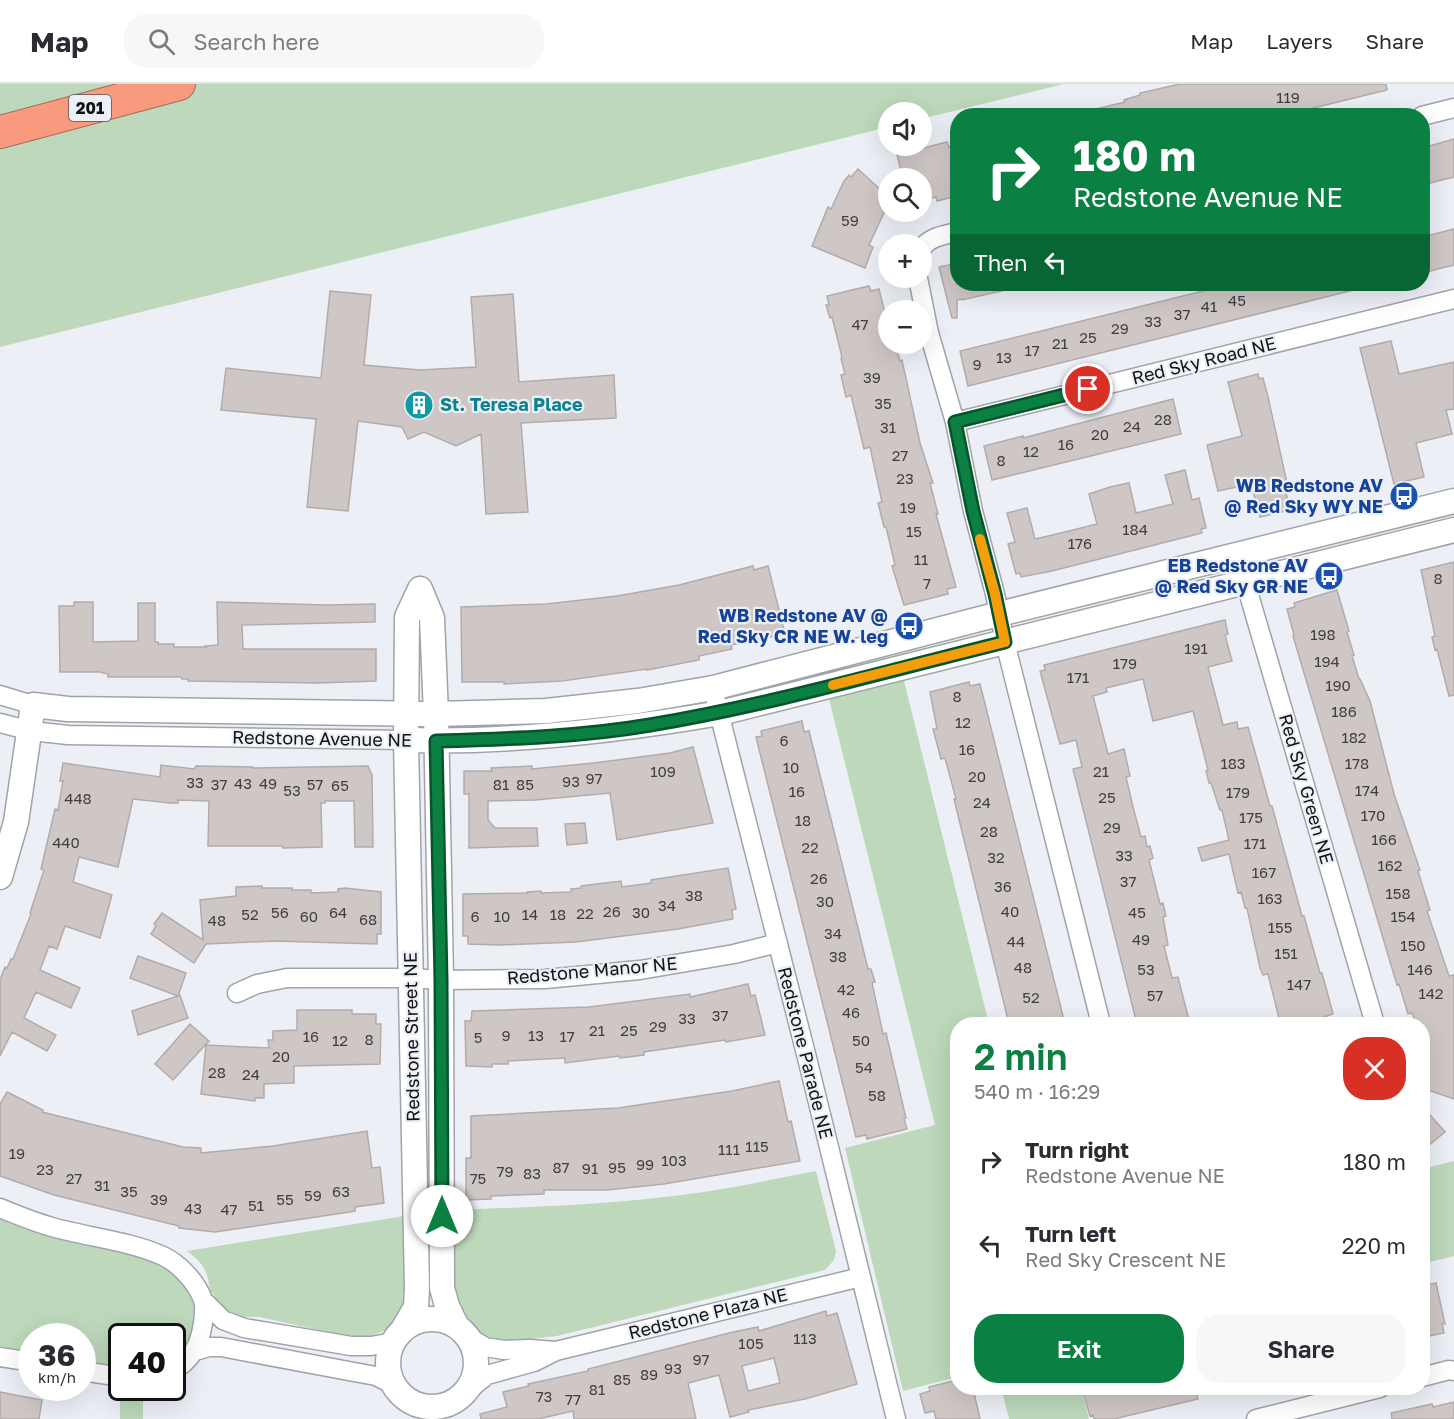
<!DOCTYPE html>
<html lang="en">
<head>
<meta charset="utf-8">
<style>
  :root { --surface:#fff; --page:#f7f7f7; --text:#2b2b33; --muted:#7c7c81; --line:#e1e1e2; --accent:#0b8043 }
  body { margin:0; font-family:"Golos Text",sans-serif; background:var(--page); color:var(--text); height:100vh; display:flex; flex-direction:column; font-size:22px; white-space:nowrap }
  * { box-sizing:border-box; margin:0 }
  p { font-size:20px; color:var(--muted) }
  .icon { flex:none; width:33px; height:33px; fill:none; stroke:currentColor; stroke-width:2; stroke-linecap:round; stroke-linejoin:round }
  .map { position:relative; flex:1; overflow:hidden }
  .details { position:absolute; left:950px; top:933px; width:480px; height:378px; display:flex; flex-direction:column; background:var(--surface); border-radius:24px; box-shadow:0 6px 24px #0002 }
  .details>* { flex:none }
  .banner { position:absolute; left:950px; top:24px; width:480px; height:183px; border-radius:24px; box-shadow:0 6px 24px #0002; background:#0b8043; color:#fff; overflow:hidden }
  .fabs { position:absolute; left:878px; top:18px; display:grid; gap:12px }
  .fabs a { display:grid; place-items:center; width:54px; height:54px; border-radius:50%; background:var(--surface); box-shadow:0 6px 24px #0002; font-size:30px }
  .speed { position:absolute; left:18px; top:1239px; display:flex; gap:12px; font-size:30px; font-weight:700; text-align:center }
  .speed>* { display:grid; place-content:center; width:78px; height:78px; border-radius:50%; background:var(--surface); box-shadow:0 6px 24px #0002; line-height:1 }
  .speed small { font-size:15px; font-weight:400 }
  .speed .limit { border:3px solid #111; border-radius:9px; background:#fff; color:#111 }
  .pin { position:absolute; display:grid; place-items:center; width:51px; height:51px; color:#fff; margin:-26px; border:3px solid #fff; border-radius:50%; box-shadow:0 2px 6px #0007 }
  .me { position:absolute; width:66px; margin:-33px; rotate:0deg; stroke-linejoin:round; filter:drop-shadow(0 0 4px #0008) }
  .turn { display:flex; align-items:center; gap:21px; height:126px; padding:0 24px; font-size:27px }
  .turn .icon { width:78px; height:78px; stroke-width:2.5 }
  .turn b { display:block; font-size:42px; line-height:51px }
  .then { display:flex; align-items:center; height:57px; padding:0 24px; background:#0003; gap:12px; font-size:22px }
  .round { display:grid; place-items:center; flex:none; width:63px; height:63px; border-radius:24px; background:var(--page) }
  .overview { display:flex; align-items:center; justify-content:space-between; height:102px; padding:0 24px }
  h1 { font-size:36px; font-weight:600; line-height:45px; color:var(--accent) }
  .primary-button { display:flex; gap:12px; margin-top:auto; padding:12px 24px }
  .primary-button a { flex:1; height:69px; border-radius:24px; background:var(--accent); color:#fff; font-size:24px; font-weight:600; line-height:69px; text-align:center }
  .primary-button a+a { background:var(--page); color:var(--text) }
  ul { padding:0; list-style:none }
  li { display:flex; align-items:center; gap:18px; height:84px; padding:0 24px }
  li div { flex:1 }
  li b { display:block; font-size:22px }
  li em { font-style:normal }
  header { display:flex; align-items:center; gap:36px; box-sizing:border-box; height:84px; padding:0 30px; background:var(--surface); border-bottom:2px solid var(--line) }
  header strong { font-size:28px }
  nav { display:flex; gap:33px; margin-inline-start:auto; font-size:21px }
  .search { width:420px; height:54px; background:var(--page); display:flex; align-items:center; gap:15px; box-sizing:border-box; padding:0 21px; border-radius:24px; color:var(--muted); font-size:22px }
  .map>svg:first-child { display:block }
  .green { fill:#bdd8bb }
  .building { fill:#cfc7c6; stroke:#b3abaa; stroke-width:1.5; fill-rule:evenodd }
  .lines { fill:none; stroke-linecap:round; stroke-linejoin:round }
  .street-casing { stroke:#9fa4a9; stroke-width:21 }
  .secondary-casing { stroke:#9fa4a9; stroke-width:27 }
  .highway-casing { stroke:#a76a59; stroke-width:34 }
  .street { stroke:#fff; stroke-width:18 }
  .secondary { stroke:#fff; stroke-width:24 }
  .highway { stroke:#f89a7e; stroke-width:32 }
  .route-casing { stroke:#07532c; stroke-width:15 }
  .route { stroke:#0b8043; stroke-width:10 }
  .slow { stroke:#f59e0b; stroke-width:10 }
  .labels { text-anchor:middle; stroke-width:4.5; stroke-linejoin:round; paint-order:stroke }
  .number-label { font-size:15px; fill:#403f40 }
  .shield { fill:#ecf0f6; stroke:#535558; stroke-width:1.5 }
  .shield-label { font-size:16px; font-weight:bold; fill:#111214 }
  .street-label { font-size:18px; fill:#111214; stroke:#ecf0f6 }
  .culture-label { font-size:18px; font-weight:bold; fill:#0d838f; stroke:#ecf0f6; text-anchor:start }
  .transit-label { font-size:18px; font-weight:bold; fill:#164399; stroke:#ecf0f6; text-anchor:end }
</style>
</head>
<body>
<header>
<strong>Map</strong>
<div class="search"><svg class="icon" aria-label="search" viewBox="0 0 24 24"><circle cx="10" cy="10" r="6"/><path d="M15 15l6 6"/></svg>Search here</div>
<nav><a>Map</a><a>Layers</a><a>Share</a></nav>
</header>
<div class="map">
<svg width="1454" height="1335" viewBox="0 0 1454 1335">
  <rect width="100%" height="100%" fill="#ecf0f6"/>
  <path class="green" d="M0,0H1064L921,35V28H888V43L0,263Z
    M903,593L989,940H957V1293L903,1307L845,1064L935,1041L828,611Z
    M1454,1077V1172L1422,1180V1085Z
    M816,1087L836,1167L834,1176L825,1186L557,1252L511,1257H496L476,1249L465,1237L453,1213V1126C537,1123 621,1120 704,1108C742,1102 779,1094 816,1087Z
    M404,1132V1184L411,1212L397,1238L389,1245L367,1253L346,1252L259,1233H234L216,1219L214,1210L210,1208C208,1187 204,1180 187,1167Z
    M0,1134L28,1146L159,1177C164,1180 171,1182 175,1186C201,1212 203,1253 173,1276L172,1252H122L121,1285L83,1278L82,1252H32L31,1270L0,1264Z
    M1001,1304H1081L1089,1335H1009Z
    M120,1309L143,1310V1335H120Z"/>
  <path class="building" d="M1180,0H1386L1387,6L1281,32H1092L1091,26L1125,18L1124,16L1140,11V9Z
    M1454,55V93L1422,101V64Z
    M947,58L949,63L957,60V112L937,117L936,113L921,117V94H903L896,67L917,62H920V65Z
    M858,85L884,109L882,111L888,117V125L884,129L869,161L873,163L865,184L812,162L828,123L831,125L844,97L849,91L851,93Z
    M1454,145V181L1422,189V153Z
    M953,180L954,182L957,181V200H1009L1010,205L962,216L961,215L957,216V234H952L939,183Z
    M1231,200H1358V205L968,302L960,267Z
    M869,202L871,207L879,205L888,241V260H895L900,277L902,276L920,359L933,399H930L938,430H936L956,503L947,505L948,510L904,521L892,482L895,481L886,443H884L878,419L882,418L870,363L864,365L851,311L846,313L841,291L845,290L841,274L842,273L832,233L830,234L826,221H829L827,212Z
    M330,207L371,211L364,281L420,286L476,283L471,213L513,210L519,298L614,291L616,334L521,339L528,428L486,430L481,350L456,362L424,348L408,355L402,343L358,337L348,427L307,423L316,335L221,326L226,284L321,294Z
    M1391,257L1399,290L1454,278V325L1446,326L1452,350L1416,359L1424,393L1394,400L1360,264Z
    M1258,290L1259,295L1263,294L1268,313L1287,399H1284L1290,426L1260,433L1251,400L1218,407L1207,361L1242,352L1228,298Z
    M1173,315L1181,350L992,396L984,362L1023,352V354Z
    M1185,386L1192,416L1199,414L1206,444L1201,445L1202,449L1052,487L1021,493L1020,489L1016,490L1008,460L1015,458L1007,429L1027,424L1035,455L1061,449L1097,440L1089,410L1110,403L1129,399L1136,429L1173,420L1165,391Z
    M1454,478V611L1449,612L1437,565L1435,566L1432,553L1435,552L1421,486Z
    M753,482L754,486L768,482L785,550L731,561L732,565L699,572V576L647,586V585L562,597L504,600V598H462L461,523L546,520L617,512L679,501Z
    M1337,506L1349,547L1347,548L1354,571L1352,572L1359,595H1360L1370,617L1394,710L1420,786L1418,787L1430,826L1427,827L1449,892L1454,891V1015L1422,1004V940H1416L1412,929L1408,930L1399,900L1397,901L1293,552L1294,551L1287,525L1295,523L1294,519Z
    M74,518H93V558L138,557V519H155V558H158V560H174V563H206L205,562L218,561L217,518L328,521L375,520V538L242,541L243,565H376V597L318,599L188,597V595H182L181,593H108V590L100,588H60L59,522H74Z
    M1225,536L1228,550L1225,551L1232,577L1208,583L1223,641L1237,638L1238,645L1248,643L1270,722H1272L1302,832H1304L1320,889H1322L1328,911L1333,930L1324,933L1326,940H1283L1282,937L1280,938L1268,890L1263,891L1260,884L1247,824H1245L1241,808L1238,809L1229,770L1202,777L1198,764L1229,756L1222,726H1220L1211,699H1209L1206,687L1208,686L1193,627L1153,637L1143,595L1106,604L1107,608L1093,612L1108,670L1124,665L1130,692L1126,693L1133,723L1141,753L1145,752L1147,763L1150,762L1153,774L1149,776L1160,820L1163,819L1166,832L1163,833L1168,861L1164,862L1172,894L1178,893L1190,940H1137L1073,685L1082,683L1076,656L1060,660L1040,587L1045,586L1044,581Z
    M969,598L970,602L980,600L1065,940H1009L954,715H956L945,674L941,675L933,645H937L930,608Z
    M802,637L804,648L809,647L857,840L868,885H871L875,898L872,899L883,950L886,949L906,1034L904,1035L907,1045L867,1055L866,1051L856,1053L756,653L762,652L761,647Z
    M693,663L713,739L617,756L610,709L535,716L488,717V736L495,744H537L538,762L469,764V710H464V687H492L491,684L532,682V685L594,679L670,669Z
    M63,679L160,693L161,681L194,685L196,682L253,683V684L368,682L372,691L373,763H355L354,717H325V719H321L322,763L283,764L282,762H208L209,717L178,716V719H170L133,715L118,783L79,773L73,798L112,811L100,854L65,842L57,865L49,862L40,886L80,904L71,924L36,908L24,934L56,951L47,967L12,948L0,972V896L5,883L7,884L11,875H13L31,830L30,829L44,786L41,785L55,725L58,726L63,697H60Z
    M585,739L587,759L567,761L565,740Z
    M728,784L736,825L732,826L733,835L678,845L576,858L500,861L468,860V852H463V810L527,809V808L541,807V809L571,808V805L581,804V802L621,797L622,803L651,799V796Z
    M262,802V804H292V806H311V809L338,808V805L345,804L381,808V850H377V860L275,857L206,860L194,879L151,850L156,842L154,840L162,829L203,856L200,816L236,812V803Z
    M138,872L186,889L178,912L180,911L188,934L138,951L132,927L178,912L130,894Z
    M748,900L751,912L755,911L765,951L726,958L725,956L644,968V971L620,974L619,972L565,979V974L508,977V980H492V983L466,982L465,937H471L472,927L589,923L690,910V913Z
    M297,926H352V930H376V940H381L380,980L294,982V999L264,1000V1014H255V1017L201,1010L206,961L269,964L268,956H273V947L297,946Z
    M190,940L209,957L173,996L155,980Z
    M779,997L788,1038L791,1037L800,1077L664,1100L607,1106H544V1110L491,1112V1115L466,1116V1074H471V1032L618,1024L732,1007Z
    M7,1008L43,1026L42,1028L183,1063L201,1064V1069L273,1062L367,1047L372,1084L380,1083L384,1119L355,1123V1127L343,1129L215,1148L179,1144V1142L54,1111L0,1092V1020Z
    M1422,1022L1445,1048L1422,1067Z
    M1436,1199L1445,1240L1442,1239L1444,1249L1424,1253L1422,1245V1202Z
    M826,1227L827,1232L837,1229L857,1300L805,1315L748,1326L749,1328L730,1333L719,1291L688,1299L696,1335H574L573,1327L538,1335H481L480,1330L507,1323L503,1308L529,1302L528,1300L588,1287V1285L733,1248L758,1243L759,1247ZM774,1274L780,1299L748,1307L742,1282Z
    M957,1296V1304H973L980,1335H936L934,1327L925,1329L920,1310L930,1307L929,1303Z
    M1082,1304H1195L1198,1315L1114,1335H1094L1093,1331L1090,1332Z
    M0,1308L42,1316L39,1335H0Z
    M1454,1318V1335H1392L1391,1329L1432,1320L1433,1323Z"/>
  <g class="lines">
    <g class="street-casing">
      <path id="street" d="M1422,32L1454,24
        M921,166C928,153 944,151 957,148
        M918,194L929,249L955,338L973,427L995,510L1005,558L1101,940
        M955,338L1454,215
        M1237,470L1375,940
        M0,611L33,621
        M716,617L807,974L896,1335
        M0,639L31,647L68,651L406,656
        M237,909L257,900L287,894H411L441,896L545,895L640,886L734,870L778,859
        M0,1124C17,1131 34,1138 52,1143C87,1153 130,1157 163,1172C180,1180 197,1199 203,1216C205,1222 204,1232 203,1239C200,1260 192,1277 172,1287
        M203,1216L223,1236L244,1244L351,1262H371L393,1258
        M467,1252L485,1263L504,1266L530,1265L556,1267
        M195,1267L209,1263H221L354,1288L376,1292L392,1300
        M0,1273L32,1278
        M82,1287L122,1293
        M1422,1293L1449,1286L1454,1287
        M466,1308L487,1291L534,1278L556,1267L861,1193
        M1256,1335L1380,1304"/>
    </g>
    <g class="secondary-casing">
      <path id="secondary" d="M420,505L432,534L436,630L441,896L442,1204L447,1222L456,1241
        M406,656C511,659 616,647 720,629L1454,446
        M0,793L16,738L33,621L68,625L436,630L546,627L638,617L713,604L999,530L1454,417
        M388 1279a44 44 0 1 1 88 0a44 44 0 1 1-88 0Z
        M402,1247L416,1223L417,1204L406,656L407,533L420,505"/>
    </g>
    <g class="highway-casing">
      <path id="highway" d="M0,48L179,0"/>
    </g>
    <use href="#street" class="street"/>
    <use href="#secondary" class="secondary"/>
    <use href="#highway" class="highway"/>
  </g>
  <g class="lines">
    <g class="route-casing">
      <path id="route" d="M442,1132L441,896L436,657C507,655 580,653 650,641C770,621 887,587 1005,558L995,510L973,427L955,338L1088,305"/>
    </g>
    <use href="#route" class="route"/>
    <path class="slow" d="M833,601L1005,558L995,510L980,455"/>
  </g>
  <defs>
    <g id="building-disc" transform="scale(1.5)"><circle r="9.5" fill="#0f9aa8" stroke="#ecf0f6"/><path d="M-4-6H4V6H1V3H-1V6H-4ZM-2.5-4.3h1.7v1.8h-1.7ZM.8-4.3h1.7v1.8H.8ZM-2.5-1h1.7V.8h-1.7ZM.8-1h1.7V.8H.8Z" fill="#fff"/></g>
    <g id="bus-disc" transform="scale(1.5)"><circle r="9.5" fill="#1a4fb4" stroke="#ecf0f6"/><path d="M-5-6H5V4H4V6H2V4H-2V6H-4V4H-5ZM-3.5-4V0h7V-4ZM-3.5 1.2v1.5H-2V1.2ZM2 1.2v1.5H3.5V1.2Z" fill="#fff"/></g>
  </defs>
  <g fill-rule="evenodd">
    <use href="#building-disc" x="419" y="321"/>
    <use href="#bus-disc" x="1404" y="412"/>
    <use href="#bus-disc" x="1329" y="492"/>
    <use href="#bus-disc" x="909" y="542"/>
  </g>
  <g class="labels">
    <g class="number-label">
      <text x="1288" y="19">119</text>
      <text x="850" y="142">59</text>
      <text x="1237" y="222">45</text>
      <text x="1209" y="228">41</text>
      <text x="1182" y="236">37</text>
      <text x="1153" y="243">33</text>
      <text x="860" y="246">47</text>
      <text x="1120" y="250">29</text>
      <text x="1088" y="259">25</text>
      <text x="1060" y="265">21</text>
      <text x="1032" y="272">17</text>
      <text x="1004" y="279">13</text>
      <text x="977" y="286">9</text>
      <text x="872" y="299">39</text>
      <text x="883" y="325">35</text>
      <text x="1163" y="341">28</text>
      <text x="1132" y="348">24</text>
      <text x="888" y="349">31</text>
      <text x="1100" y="356">20</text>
      <text x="1066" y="366">16</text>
      <text x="1031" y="373">12</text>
      <text x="900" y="377">27</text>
      <text x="1001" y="382">8</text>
      <text x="905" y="400">23</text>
      <text x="908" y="429">19</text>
      <text x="1135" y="451">184</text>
      <text x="914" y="453">15</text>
      <text x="1080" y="465">176</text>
      <text x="921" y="481">11</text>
      <text x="1438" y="500">8</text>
      <text x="927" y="505">7</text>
      <text x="1323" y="556">198</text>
      <text x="1196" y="570">191</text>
      <text x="1327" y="583">194</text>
      <text x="1125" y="585">179</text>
      <text x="1078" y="599">171</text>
      <text x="1338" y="607">190</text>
      <text x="957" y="618">8</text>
      <text x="1344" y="633">186</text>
      <text x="963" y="644">12</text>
      <text x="1354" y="659">182</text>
      <text x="784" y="662">6</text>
      <text x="967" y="671">16</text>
      <text x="1233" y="685">183</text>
      <text x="1357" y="685">178</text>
      <text x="791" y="689">10</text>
      <text x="663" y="693">109</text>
      <text x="1101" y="693">21</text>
      <text x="977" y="698">20</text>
      <text x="594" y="700">97</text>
      <text x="571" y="703">93</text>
      <text x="195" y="704">33</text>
      <text x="243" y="705">43</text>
      <text x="268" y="705">49</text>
      <text x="219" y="706">37</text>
      <text x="315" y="706">57</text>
      <text x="501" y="706">81</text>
      <text x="525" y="706">85</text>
      <text x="340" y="707">65</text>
      <text x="292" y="712">53</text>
      <text x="1367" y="712">174</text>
      <text x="797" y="713">16</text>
      <text x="1238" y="714">179</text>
      <text x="1107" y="719">25</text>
      <text x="78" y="720">448</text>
      <text x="982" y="724">24</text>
      <text x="1373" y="737">170</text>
      <text x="1251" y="739">175</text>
      <text x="803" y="742">18</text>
      <text x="1112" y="749">29</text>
      <text x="989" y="753">28</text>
      <text x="1384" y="761">166</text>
      <text x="66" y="764">440</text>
      <text x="1255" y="765">171</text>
      <text x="810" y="769">22</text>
      <text x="1124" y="777">33</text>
      <text x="996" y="779">32</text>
      <text x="1390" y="787">162</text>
      <text x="1264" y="794">167</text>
      <text x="819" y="800">26</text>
      <text x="1128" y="803">37</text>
      <text x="1003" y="808">36</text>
      <text x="1398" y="815">158</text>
      <text x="694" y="817">38</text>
      <text x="1270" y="820">163</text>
      <text x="825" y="823">30</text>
      <text x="667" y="827">34</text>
      <text x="612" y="833">26</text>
      <text x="1010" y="833">40</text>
      <text x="280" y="834">56</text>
      <text x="338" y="834">64</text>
      <text x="641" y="834">30</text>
      <text x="1137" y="834">45</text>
      <text x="585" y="835">22</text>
      <text x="250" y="836">52</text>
      <text x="530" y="836">14</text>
      <text x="558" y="836">18</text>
      <text x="309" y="838">60</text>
      <text x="475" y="838">6</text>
      <text x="502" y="838">10</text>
      <text x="1403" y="838">154</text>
      <text x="368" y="841">68</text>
      <text x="217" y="842">48</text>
      <text x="1280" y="849">155</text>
      <text x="833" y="855">34</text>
      <text x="1141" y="861">49</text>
      <text x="1016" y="863">44</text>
      <text x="1413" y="867">150</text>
      <text x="1286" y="875">151</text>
      <text x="838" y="878">38</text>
      <text x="1023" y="889">48</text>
      <text x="1146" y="891">53</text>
      <text x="1420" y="891">146</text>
      <text x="1299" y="906">147</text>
      <text x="846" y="911">42</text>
      <text x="1431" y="915">142</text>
      <text x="1155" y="917">57</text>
      <text x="1031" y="919">52</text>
      <text x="851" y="934">46</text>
      <text x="720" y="937">37</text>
      <text x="687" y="940">33</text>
      <text x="658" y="948">29</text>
      <text x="597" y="952">21</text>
      <text x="629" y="952">25</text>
      <text x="506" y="957">9</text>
      <text x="536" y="957">13</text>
      <text x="311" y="958">16</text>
      <text x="567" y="958">17</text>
      <text x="478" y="959">5</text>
      <text x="369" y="961">8</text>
      <text x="340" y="962">12</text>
      <text x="861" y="962">50</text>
      <text x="281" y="978">20</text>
      <text x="864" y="989">54</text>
      <text x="217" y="994">28</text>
      <text x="251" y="996">24</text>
      <text x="877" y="1017">58</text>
      <text x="757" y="1068">115</text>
      <text x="729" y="1071">111</text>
      <text x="17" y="1075">19</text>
      <text x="674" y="1082">103</text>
      <text x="645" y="1086">99</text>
      <text x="561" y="1089">87</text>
      <text x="617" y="1089">95</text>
      <text x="590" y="1090">91</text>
      <text x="45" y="1091">23</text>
      <text x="505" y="1093">79</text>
      <text x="532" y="1095">83</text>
      <text x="74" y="1100">27</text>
      <text x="478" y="1100">75</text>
      <text x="102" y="1107">31</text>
      <text x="129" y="1113">35</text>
      <text x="341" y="1113">63</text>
      <text x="313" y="1117">59</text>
      <text x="159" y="1121">39</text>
      <text x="285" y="1121">55</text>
      <text x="256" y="1127">51</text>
      <text x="193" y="1130">43</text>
      <text x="229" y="1131">47</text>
      <text x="805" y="1260">113</text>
      <text x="751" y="1265">105</text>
      <text x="701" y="1281">97</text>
      <text x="673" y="1290">93</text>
      <text x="649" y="1296">89</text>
      <text x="622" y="1301">85</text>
      <text x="597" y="1311">81</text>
      <text x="544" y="1318">73</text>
      <text x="573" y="1321">77</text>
    </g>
    <rect class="shield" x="69" y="11" width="42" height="26" rx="4.5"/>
    <g class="shield-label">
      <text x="90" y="30">201</text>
    </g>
    <g class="street-label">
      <text transform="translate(1204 277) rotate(-14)" y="6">Red Sky Road NE</text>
      <text transform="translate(322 655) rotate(1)" y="6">Redstone Avenue NE</text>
      <text transform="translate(1306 705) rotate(74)" y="6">Red Sky Green NE</text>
      <text transform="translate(592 887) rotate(-5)" y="6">Redstone Manor NE</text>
      <text transform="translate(412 953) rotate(-91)" y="6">Redstone Street NE</text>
      <text transform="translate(805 969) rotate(76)" y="6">Redstone Parade NE</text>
      <text transform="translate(708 1230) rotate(-14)" y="6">Redstone Plaza NE</text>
    </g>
    <g class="culture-label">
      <text x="440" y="327">St. Teresa Place</text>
    </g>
    <g class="transit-label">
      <text x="1383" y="408">WB Redstone AV<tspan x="1383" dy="21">@ Red Sky WY NE</tspan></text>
      <text x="1308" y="488">EB Redstone AV<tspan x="1308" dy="21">@ Red Sky GR NE</tspan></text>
      <text x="888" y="538">WB Redstone AV @<tspan x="888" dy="21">Red Sky CR NE W. leg</tspan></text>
    </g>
  </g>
</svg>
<div class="fabs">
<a><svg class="icon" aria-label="sound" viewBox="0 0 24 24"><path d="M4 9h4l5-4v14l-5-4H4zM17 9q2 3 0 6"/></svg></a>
<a><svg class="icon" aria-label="search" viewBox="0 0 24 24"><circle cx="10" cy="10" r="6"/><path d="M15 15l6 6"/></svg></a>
<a>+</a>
<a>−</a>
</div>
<div class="speed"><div>36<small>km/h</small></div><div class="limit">40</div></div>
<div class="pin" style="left:1088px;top:305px;background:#d93025"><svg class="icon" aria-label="arrive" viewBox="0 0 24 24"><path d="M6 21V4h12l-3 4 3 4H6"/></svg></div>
<svg class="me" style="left:442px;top:1132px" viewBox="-20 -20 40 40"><circle r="19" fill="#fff"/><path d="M0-13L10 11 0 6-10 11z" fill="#0b8043"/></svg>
<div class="banner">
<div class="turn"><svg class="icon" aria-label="right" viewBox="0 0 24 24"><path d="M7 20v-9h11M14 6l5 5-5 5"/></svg><div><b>180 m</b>Redstone Avenue NE</div></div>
<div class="then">Then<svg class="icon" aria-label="left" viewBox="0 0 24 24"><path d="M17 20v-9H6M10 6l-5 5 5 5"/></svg></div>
</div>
<section class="details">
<div class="overview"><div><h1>2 min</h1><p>540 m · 16:29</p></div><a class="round" style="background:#d93025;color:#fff"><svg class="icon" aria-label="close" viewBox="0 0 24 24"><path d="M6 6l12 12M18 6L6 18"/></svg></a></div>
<ul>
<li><svg class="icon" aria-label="right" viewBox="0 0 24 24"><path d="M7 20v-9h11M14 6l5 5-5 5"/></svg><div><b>Turn right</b><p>Redstone Avenue NE</p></div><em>180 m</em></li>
<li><svg class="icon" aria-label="left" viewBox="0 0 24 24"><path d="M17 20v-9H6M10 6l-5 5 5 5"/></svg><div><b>Turn left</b><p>Red Sky Crescent NE</p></div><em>220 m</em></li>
</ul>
<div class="primary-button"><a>Exit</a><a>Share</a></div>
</section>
</div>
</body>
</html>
